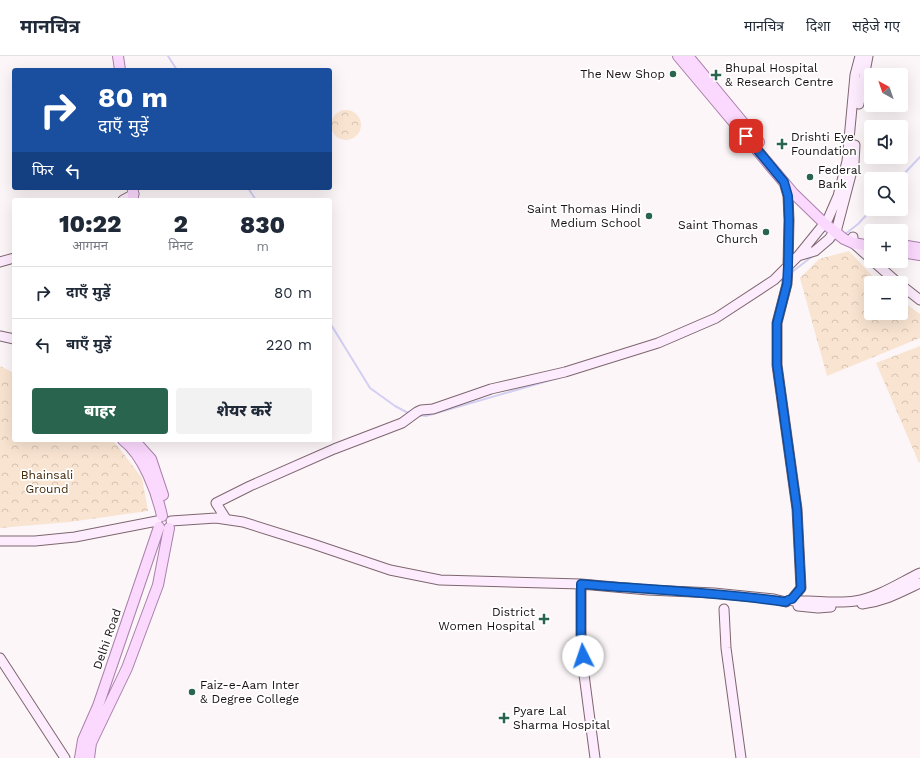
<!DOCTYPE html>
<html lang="hi">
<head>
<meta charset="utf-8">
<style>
  :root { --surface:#fff; --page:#f2f2f3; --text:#1f2937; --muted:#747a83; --line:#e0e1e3; --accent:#29644e }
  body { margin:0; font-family:"Work Sans","Noto Sans Devanagari",sans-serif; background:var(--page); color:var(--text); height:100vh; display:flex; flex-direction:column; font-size:15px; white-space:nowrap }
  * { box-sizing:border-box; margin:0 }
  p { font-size:13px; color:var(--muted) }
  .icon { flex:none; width:22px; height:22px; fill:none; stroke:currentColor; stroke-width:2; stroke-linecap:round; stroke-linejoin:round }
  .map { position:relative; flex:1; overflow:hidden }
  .panel { position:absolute; left:12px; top:142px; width:320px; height:244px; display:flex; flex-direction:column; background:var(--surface); border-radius:4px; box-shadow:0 4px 16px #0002 }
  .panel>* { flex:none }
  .top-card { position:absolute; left:12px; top:12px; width:320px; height:122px; border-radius:4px; box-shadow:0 4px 16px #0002; background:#1a4fa0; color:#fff; overflow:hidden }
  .needle { width:26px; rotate:320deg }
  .controls { position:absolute; left:864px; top:12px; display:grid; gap:8px }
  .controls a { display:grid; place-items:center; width:44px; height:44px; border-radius:4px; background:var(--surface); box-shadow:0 4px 16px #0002; font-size:20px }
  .pin { position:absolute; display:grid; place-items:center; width:34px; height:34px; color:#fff; margin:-17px; border-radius:8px; box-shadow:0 2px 6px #0006 }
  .me { position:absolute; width:44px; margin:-22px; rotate:356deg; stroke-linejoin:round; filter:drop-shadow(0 0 3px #0008) }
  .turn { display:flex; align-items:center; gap:14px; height:84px; padding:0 20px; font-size:18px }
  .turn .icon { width:52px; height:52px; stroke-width:2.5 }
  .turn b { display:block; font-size:28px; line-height:34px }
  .then { display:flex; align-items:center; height:38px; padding:0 20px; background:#0003; gap:8px; font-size:15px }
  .eta { display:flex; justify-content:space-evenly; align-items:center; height:68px; text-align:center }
  .eta b { font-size:24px; font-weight:800; line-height:28px }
  .cta { display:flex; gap:8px; margin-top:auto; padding:8px 20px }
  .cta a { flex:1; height:46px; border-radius:4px; background:var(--accent); color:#fff; font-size:16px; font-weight:800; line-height:46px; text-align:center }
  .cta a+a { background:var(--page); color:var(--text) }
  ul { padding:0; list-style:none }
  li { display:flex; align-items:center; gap:12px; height:52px; padding:0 20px; border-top:1px solid var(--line) }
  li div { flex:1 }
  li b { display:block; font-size:15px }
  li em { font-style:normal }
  header { display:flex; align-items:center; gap:24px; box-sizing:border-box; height:56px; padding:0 20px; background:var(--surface); border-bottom:1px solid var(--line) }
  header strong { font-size:19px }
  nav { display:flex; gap:22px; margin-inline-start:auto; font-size:14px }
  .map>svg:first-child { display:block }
  .park { fill:url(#park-crowns) }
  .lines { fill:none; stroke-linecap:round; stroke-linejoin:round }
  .stream { stroke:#d3cff3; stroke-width:2 }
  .secondary-casing { stroke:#7e666e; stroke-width:11 }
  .primary-casing { stroke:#aa81ab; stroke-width:12 }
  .secondary { stroke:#fdecfe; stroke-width:9 }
  .primary { stroke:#fbd8fe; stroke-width:10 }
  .route-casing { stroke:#114b97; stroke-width:10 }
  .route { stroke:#1a73e8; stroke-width:7 }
  .poi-dot { fill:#29644e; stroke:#fff; stroke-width:1.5 }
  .labels { text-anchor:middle; stroke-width:3.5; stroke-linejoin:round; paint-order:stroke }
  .poi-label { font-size:12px; fill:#180f12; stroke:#fff; text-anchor:start }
  .park-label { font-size:12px; fill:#432706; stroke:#fff }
  .street-label { font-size:12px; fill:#180f12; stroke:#fff }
</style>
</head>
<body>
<header>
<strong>मानचित्र</strong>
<nav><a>मानचित्र</a><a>दिशा</a><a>सहेजे गए</a></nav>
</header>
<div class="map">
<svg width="920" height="702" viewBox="0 0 920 702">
  <defs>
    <pattern id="park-crowns" width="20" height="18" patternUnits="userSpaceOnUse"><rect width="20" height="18" fill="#f9e4d1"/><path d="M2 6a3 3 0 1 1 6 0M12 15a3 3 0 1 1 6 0" fill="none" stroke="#d5c2b2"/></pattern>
  </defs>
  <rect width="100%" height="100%" fill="#fcf6f8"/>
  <path class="park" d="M331 69a15 15 0 1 1 30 0a15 15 0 1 1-30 0Z
    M849,195L879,227H871V257H901V244L920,258V282L827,320L800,222L819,203Z
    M920,290V406L919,407L876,307Z
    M0,310L14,317V384H111L116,388L142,422L148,455L69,466L0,472Z"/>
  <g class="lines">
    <path class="stream" d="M168,0L177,14
      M899,123L920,101
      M248,132L256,144
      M844,179L858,168L872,153
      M827,190L838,182
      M792,216L814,199
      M330,267L370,332L395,350L410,358
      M418,359L426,360L558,322"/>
    <g class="secondary-casing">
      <path id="secondary" d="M859,48L868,0
        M784,126L788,140L789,164L788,210L787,228L777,267V309L797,453L801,532L792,543
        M123,144L134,138
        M853,181V187L871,203
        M798,200L815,195L829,183L837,172L854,107L855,89
        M873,205L898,227
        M0,206L14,202
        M901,229L920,244
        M0,280L14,283
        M226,463L216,447L250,430L334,393L402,367L417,356L421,354L433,353L491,333L565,316L658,287L716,262L774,224L798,200L828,163L838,140L847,105L855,19L860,0
        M171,465L216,462L243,466L313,488L390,514L440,524L581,528L648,534L714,537L774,543L786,546
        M0,485H35L75,481L157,465
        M581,528V578L583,611L595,702
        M793,545C814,544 835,548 855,545C879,541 899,527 920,517
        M862,548C885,545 899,537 920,527
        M798,550L818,552L831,551
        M724,553L726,592L741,702
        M0,602L65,702"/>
    </g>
    <g class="primary-casing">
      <path id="primary" d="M118,0L120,14
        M678,0L793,137L824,167L844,183L853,187L871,190
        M688,0L759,86
        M133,144V132
        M901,189L920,192
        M901,196L920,199
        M123,384C143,399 157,436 162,460
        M134,384L151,403L163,439
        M80,702L83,684L98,650L159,471
        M89,702L91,687L127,612L158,529L169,472"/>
    </g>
    <use href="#secondary" class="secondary"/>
    <use href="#primary" class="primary"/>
  </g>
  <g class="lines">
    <g class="route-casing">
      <path id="route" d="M583,600L581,578V528C650,534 718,536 786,546L788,544L792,543L801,532L797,453L777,309V267L787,228L788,210L789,164L788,140L784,126L746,80"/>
    </g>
    <use href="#route" class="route"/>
  </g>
  <g class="poi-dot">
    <circle cx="673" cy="18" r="4"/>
    <path d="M714 13h4v4h4v4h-4v4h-4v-4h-4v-4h4z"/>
    <path d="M780 82h4v4h4v4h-4v4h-4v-4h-4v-4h4z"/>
    <circle cx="810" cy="121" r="4"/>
    <circle cx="649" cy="160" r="4"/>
    <circle cx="766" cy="176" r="4"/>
    <path d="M542 557h4v4h4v4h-4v4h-4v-4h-4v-4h4z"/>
    <circle cx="192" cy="636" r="4"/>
    <path d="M502 656h4v4h4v4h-4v4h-4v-4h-4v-4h4z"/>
  </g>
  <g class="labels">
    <g class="poi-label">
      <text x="725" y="16">Bhupal Hospital<tspan x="725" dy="14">&amp; Research Centre</tspan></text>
      <text x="665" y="22" text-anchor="end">The New Shop</text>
      <text x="791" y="85">Drishti Eye<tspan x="791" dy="14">Foundation</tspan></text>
      <text x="818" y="118">Federal<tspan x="818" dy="14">Bank</tspan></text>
      <text x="641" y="157" text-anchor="end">Saint Thomas Hindi<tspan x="641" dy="14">Medium School</tspan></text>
      <text x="758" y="173" text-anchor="end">Saint Thomas<tspan x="758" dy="14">Church</tspan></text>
      <text x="535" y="560" text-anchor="end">District<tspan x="535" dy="14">Women Hospital</tspan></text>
      <text x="200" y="633">Faiz-e-Aam Inter<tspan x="200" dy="14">&amp; Degree College</tspan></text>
      <text x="513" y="659">Pyare Lal<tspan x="513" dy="14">Sharma Hospital</tspan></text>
    </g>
    <g class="park-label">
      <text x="47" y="423">Bhainsali<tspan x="47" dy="14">Ground</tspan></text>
    </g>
    <g class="street-label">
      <text transform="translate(107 583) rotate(-71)" y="4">Delhi Road</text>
    </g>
  </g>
</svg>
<div class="controls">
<a><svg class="needle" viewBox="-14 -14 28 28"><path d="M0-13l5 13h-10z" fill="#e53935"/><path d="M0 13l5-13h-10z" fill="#747a83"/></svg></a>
<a><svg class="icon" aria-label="sound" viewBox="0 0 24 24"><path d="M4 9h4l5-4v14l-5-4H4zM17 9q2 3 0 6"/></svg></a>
<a><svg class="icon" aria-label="search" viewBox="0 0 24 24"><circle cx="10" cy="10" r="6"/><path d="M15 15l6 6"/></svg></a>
<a>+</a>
<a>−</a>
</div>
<div class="pin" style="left:746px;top:80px;background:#d93025"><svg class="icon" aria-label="arrive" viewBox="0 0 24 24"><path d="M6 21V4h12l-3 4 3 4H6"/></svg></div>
<svg class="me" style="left:583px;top:600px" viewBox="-20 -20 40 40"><circle r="19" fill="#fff"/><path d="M0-13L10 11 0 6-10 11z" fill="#1a73e8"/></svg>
<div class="top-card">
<div class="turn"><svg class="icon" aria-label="right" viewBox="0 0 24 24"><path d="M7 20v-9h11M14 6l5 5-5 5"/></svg><div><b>80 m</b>दाएँ मुड़ें</div></div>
<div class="then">फिर<svg class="icon" aria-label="left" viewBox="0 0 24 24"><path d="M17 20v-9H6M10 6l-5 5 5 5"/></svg></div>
</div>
<section class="panel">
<div class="eta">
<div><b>10:22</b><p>आगमन</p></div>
<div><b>2</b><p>मिनट</p></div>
<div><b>830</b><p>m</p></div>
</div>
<ul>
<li><svg class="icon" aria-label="right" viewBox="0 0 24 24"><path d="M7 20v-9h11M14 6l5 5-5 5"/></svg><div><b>दाएँ मुड़ें</b></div><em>80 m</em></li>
<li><svg class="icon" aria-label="left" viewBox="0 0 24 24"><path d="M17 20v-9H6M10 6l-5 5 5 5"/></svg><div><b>बाएँ मुड़ें</b></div><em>220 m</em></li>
</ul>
<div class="cta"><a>बाहर</a><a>शेयर करें</a></div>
</section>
</div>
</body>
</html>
